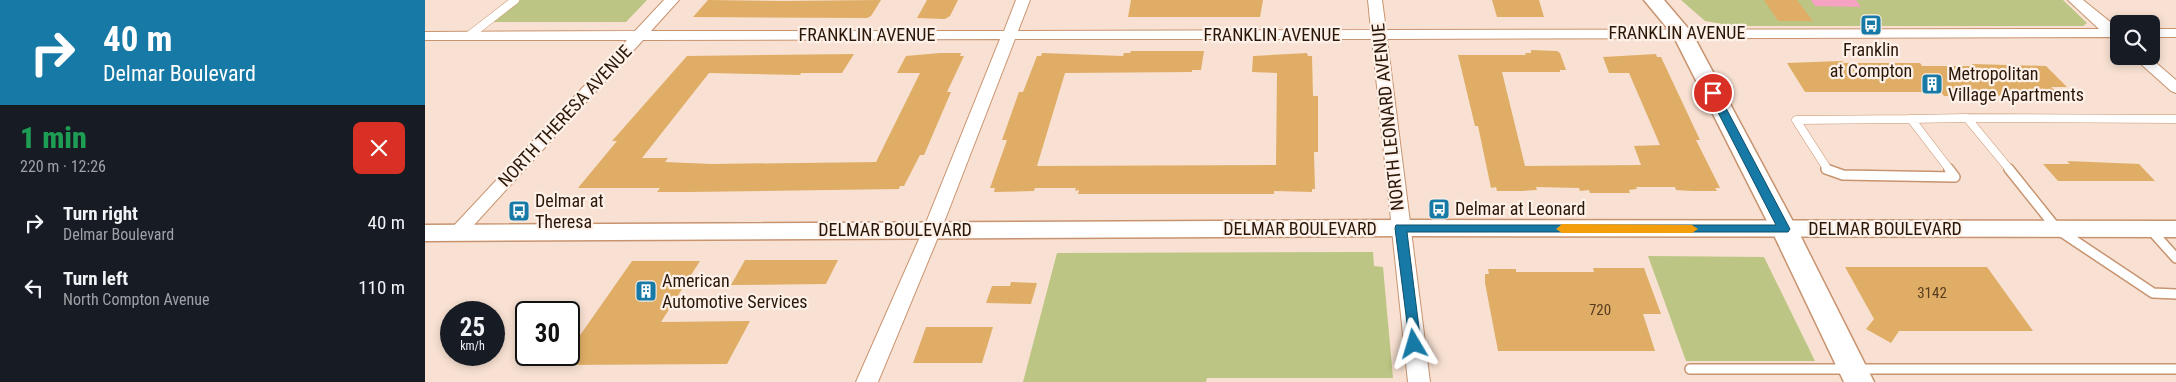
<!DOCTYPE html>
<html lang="en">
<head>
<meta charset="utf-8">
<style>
  :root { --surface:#171b24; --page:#20242c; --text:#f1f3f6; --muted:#9ea1a6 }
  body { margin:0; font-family:"Roboto Condensed",sans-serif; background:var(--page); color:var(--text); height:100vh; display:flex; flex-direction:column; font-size:19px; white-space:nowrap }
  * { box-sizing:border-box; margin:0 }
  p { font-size:16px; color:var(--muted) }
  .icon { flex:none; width:28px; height:28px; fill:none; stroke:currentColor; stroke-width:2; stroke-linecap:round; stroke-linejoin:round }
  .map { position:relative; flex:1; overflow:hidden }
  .side { display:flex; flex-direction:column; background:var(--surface); width:425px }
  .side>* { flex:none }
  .top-card { background:#1779a5; color:#fff; overflow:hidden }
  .fabs { position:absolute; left:1685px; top:15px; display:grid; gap:10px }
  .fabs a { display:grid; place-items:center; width:50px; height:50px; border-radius:8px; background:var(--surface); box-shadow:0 2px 8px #0003; font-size:25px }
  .speed { position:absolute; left:15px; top:301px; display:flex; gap:10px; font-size:25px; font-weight:700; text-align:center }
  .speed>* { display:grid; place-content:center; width:65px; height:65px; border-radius:50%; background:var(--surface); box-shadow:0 2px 8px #0003; line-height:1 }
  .speed small { font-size:12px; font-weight:400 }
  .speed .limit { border:2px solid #111; border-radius:8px; background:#fff; color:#111 }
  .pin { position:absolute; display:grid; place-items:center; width:42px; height:42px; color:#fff; margin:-21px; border:2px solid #fff; border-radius:50%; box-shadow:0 1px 5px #0007 }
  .me { position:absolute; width:55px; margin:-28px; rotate:353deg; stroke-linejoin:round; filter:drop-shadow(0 0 4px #0008) }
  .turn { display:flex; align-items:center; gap:18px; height:105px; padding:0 20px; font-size:22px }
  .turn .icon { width:65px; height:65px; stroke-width:2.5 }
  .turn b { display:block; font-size:35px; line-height:42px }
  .round { display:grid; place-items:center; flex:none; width:52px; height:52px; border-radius:8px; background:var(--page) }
  .summary { display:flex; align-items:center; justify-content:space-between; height:85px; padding:0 20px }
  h1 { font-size:30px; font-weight:800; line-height:38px; color:#1e9e55 }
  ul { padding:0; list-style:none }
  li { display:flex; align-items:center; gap:15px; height:65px; padding:0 20px }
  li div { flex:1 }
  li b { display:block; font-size:19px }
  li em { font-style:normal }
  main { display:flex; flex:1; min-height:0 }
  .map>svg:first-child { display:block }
  .green { fill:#bcc583 }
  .water { fill:#f6a3c3 }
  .building { fill:#dfad66 }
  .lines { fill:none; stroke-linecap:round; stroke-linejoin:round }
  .service-far1-casing { stroke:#c8936f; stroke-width:9 }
  .service-casing { stroke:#c8936f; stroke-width:12 }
  .minor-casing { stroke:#c8936f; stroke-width:2 }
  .tertiary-casing { stroke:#c8936f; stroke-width:3 }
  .secondary-casing { stroke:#c8936f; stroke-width:3 }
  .service-far1 { stroke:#fff; stroke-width:8 }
  .service { stroke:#fff; stroke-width:9 }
  .minor { fill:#fff; fill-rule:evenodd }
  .tertiary { fill:#fff; fill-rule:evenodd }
  .secondary { fill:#fff; fill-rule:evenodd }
  .route { fill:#1779a5; stroke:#0f4f6b }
  .slow { fill:#f59e0b }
  .labels { text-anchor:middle; stroke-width:4.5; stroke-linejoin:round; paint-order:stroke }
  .number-label { font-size:15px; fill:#583c20 }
  .street-label { font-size:18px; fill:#2b1708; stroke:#fdf1e9 }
  .poi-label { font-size:18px; fill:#2b1708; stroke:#fdf1e9; text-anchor:start }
</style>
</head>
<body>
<main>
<section class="side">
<div class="top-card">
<div class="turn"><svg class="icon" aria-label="right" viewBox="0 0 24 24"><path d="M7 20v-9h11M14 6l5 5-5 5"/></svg><div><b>40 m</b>Delmar Boulevard</div></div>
</div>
<div class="summary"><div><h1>1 min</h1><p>220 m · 12:26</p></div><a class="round" style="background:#d93025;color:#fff"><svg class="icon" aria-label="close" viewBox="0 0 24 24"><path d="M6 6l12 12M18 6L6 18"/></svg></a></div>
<ul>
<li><svg class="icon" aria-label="right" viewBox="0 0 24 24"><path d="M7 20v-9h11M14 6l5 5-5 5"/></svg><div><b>Turn right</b><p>Delmar Boulevard</p></div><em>40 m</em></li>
<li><svg class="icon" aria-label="left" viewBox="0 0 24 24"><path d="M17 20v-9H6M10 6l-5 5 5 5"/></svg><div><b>Turn left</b><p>North Compton Avenue</p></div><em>110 m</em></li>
</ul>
</section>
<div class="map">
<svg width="1751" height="382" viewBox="0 0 1751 382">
  <rect width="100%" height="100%" fill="#f8e1d2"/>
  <path class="green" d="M95,0H222L201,22H66Z
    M1256,0H1638L1662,23L1658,26H1309L1280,21Z
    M948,252L949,266L958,267L968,378H782L781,382H598L632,253Z
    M1223,256L1339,257L1390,361H1261Z"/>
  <path class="water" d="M1386,0H1431L1436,7L1390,6Z"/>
  <path class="building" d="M283,0L357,1L456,0L446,16L442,18L268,17Z
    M502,0H533L525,16L520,19L492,18Z
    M706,0H838L835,17H703Z
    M1067,0H1114L1119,17H1072Z
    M1339,0H1372L1388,21H1353Z
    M1106,50L1132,51L1135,53L1141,70H1135V72H1077L1100,166L1216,165L1209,146L1235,145L1204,73H1184L1178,57L1231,54L1232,57H1236L1275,140H1271L1295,188H1290L1292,191H1267L1251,190L1250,187H1211L1212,189L1204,190L1205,193H1165L1164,190L1155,191L1154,188L1111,187L1112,190L1096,191H1072L1071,187L1066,188L1053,126H1050L1033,55H1101L1100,53H1106Z
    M706,51H779L776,70H767V72L640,73L612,166L851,165L852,73L827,72L828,56L882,53L883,56H887L888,96H893V152H889L890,189H887V192L849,191V194H653L654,190L650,191L651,188H610L609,191L569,192L570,188H565L582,140H577L594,92H598L612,56H616L617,53L698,56L699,53H705Z
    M515,53H536L535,56H539L522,92H526L499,155H495L479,186H475L474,189L263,192H232L235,188H153L192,141H187L262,56L429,54L417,73H376L375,75L284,73L217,158H243L240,162L286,164L451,162L495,73H472L481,56Z
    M1417,61L1419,63H1495L1497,66H1549L1547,64L1621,66L1642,87H1626L1635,95L1519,96L1516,92H1380L1362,63Z
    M1642,161L1714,164L1730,181H1633L1618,164H1645Z
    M320,260H413L401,284L306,285Z
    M207,261H275L236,322L325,321L302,364L134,365L141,355H144V351Z
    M1420,267H1562L1608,331H1474L1466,343L1441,329L1449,319Z
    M1168,268H1219L1236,314H1218L1230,351H1073L1060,283V274H1064L1063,269H1091V272H1169Z
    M586,282L612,283L606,304L561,303L567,286H585Z
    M501,327H568L557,363H488Z"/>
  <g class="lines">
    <g class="service-far1-casing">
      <path id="service-far1" d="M45,35L90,0
        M1485,119L1542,118
        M1403,170L1371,120L1486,119L1525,170
        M1585,170L1542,118L1751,119"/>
    </g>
    <g class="service-casing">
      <path id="service" d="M1401,169L1418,175L1530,177L1524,169
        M1584,169L1632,229L1728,293L1751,294
        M1725,229L1751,258
        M1265,369H1751"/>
    </g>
    <g class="minor-casing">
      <path id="minor" d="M239,0H254L226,31H579L591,0H605L593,31L946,30L943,0H957L961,30L1674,29L1643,0H1658L1694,29V40L1684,37L962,39L1005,382H983L947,39H590L516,230L453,382H431L498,230L575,39L218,40L38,237L32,238L26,237L23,232L202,40H0V32L210,31Z
        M1726,29H1751V37H1726Z
        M1707,56H1723L1751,80V93L1746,91Z"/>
    </g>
    <g class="tertiary-casing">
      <path id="tertiary" d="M976,220L1751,221V237L976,236L0,241V225Z"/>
    </g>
    <g class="secondary-casing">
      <path id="secondary" d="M1219,0H1239L1267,33L1372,229L1449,382H1419L1346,229L1248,35Z"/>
    </g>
    <use href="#service-far1" class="service-far1"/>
    <use href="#service" class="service"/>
    <use href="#minor" class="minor"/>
    <use href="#tertiary" class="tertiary"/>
    <use href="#secondary" class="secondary"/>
  </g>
  <path class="route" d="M1288,90L1293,93L1365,229L1363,232H982L996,344L994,347H985L970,228L971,225H1351L1283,93Z"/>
  <path class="slow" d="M1137,224L1267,225L1273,229L1267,233H1137L1131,229Z"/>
  <defs>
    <g id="bus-square" transform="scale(1.125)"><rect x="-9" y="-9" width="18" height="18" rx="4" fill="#1779a5" stroke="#fdf1e9"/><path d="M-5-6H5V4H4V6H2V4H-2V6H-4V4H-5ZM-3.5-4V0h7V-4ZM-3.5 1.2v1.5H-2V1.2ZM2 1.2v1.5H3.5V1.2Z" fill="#fff"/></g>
    <g id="building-square" transform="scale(1.125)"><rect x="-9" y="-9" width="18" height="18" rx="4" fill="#1779a5" stroke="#fdf1e9"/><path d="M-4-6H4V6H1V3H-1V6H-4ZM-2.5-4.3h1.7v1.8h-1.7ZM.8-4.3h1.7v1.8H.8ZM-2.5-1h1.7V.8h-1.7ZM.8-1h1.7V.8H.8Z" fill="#fff"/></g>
  </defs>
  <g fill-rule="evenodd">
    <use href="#bus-square" x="1446" y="25"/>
    <use href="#building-square" x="1507" y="84"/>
    <use href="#bus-square" x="1014" y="209"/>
    <use href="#bus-square" x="94" y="211"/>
    <use href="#building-square" x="221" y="291"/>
  </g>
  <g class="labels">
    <g class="number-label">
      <text x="1507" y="298">3142</text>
      <text x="1175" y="315">720</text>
    </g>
    <g class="street-label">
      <text x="1252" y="39">FRANKLIN AVENUE</text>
      <text x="442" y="41">FRANKLIN AVENUE</text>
      <text x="847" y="41">FRANKLIN AVENUE</text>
      <text transform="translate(140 116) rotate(-47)" y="6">NORTH THERESA AVENUE</text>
      <text transform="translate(963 117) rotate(-96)" y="6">NORTH LEONARD AVENUE</text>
      <text x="875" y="235">DELMAR BOULEVARD</text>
      <text x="1460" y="235">DELMAR BOULEVARD</text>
      <text x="470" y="236">DELMAR BOULEVARD</text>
    </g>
    <g class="poi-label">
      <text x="1446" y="56" text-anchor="middle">Franklin<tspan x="1446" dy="21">at Compton</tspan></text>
      <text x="1523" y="80">Metropolitan<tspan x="1523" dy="21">Village Apartments</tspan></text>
      <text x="110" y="207">Delmar at<tspan x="110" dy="21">Theresa</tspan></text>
      <text x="1030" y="215">Delmar at Leonard</text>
      <text x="237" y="287">American<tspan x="237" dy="21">Automotive Services</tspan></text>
    </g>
  </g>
</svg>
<div class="fabs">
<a><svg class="icon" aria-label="search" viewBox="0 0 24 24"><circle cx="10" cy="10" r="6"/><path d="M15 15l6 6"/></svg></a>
</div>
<div class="speed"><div>25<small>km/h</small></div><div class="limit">30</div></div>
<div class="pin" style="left:1288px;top:93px;background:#d93025"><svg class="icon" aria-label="arrive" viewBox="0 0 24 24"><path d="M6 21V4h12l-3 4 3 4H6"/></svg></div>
<svg class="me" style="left:989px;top:344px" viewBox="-20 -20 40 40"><path d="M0-17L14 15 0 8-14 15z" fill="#1779a5" stroke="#fff" stroke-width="4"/></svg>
</div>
</main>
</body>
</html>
